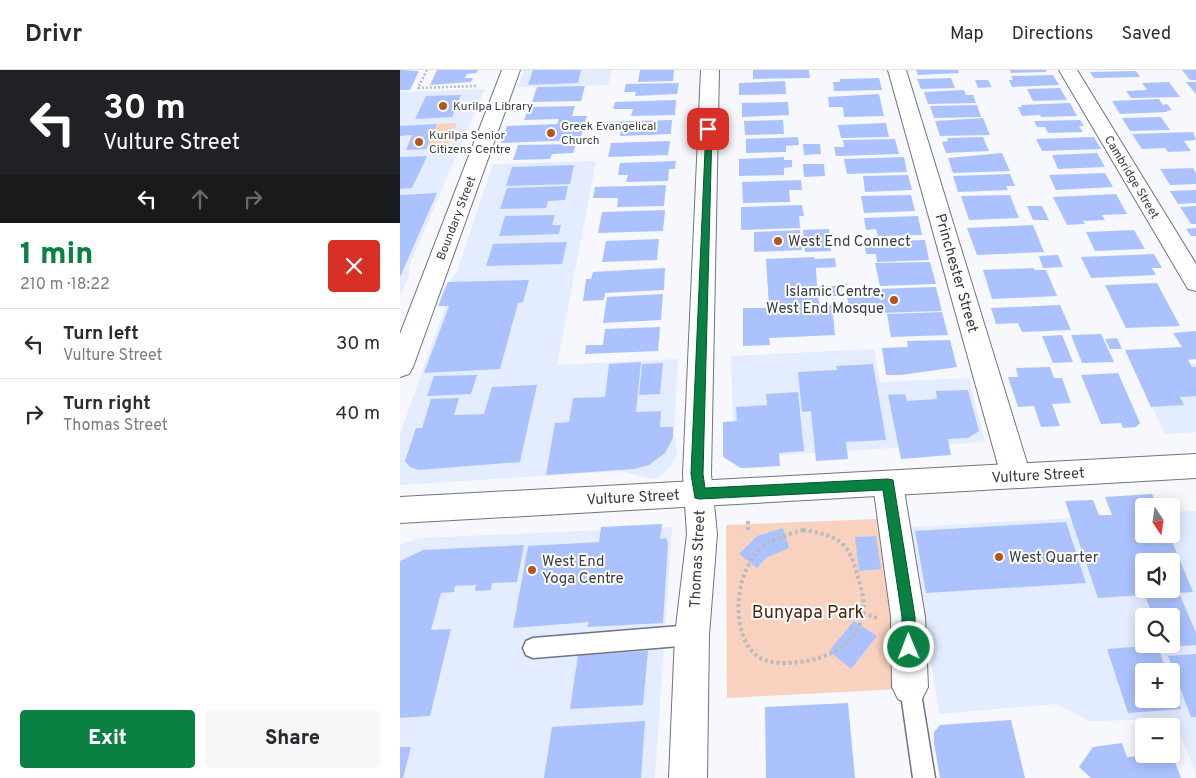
<!DOCTYPE html>
<html lang="en">
<head>
<meta charset="utf-8">
<style>
  :root { --surface:#fff; --page:#f7f7f7; --text:#2b2b33; --muted:#7c7c81; --line:#e1e1e2; --accent:#0b8043 }
  body { margin:0; font-family:Overpass,sans-serif; background:var(--page); color:var(--text); height:100vh; display:flex; flex-direction:column; font-size:19px; white-space:nowrap }
  * { box-sizing:border-box; margin:0 }
  p { font-size:16px; color:var(--muted) }
  .icon { flex:none; width:28px; height:28px; fill:none; stroke:currentColor; stroke-width:2; stroke-linecap:round; stroke-linejoin:round }
  .map { position:relative; flex:1; overflow:hidden }
  .sheet { display:flex; flex-direction:column; background:var(--surface); width:400px }
  .sheet>* { flex:none }
  .top-card { background:#202124; color:#fff; overflow:hidden }
  .needle { width:32px; rotate:167deg }
  .fabs { position:absolute; left:735px; top:428px; display:grid; gap:10px }
  .fabs a { display:grid; place-items:center; width:45px; height:45px; border-radius:5px; background:var(--surface); box-shadow:0 2px 12px #0003; font-size:25px }
  .pin { position:absolute; display:grid; place-items:center; width:42px; height:42px; color:#fff; margin:-21px; border-radius:10px; box-shadow:0 2px 8px #0006 }
  .me { position:absolute; width:55px; margin:-28px; rotate:359deg; stroke-linejoin:round; filter:drop-shadow(0 0 4px #0008) }
  .turn { display:flex; align-items:center; gap:18px; height:105px; padding:0 20px; font-size:22px }
  .turn .icon { width:65px; height:65px; stroke-width:2.5 }
  .turn b { display:block; font-size:35px; line-height:42px }
  .lanes { display:flex; align-items:center; height:48px; padding:0 20px; background:#0003; justify-content:center; gap:25px; direction:ltr }
  .lanes .off { opacity:.35 }
  .round { display:grid; place-items:center; flex:none; width:52px; height:52px; border-radius:5px; background:var(--page) }
  .head { display:flex; align-items:center; justify-content:space-between; height:85px; padding:0 20px }
  h1 { font-size:30px; font-weight:800; line-height:38px; color:var(--accent) }
  .cta { display:flex; gap:10px; margin-top:auto; padding:10px 20px }
  .cta a { flex:1; height:58px; border-radius:5px; background:var(--accent); color:#fff; font-size:20px; font-weight:800; line-height:58px; text-align:center }
  .cta a+a { background:var(--page); color:var(--text) }
  ul { padding:0; list-style:none }
  li { display:flex; align-items:center; gap:15px; height:70px; padding:0 20px; border-top:1px solid var(--line) }
  li div { flex:1 }
  li b { display:block; font-size:19px }
  li em { font-style:normal }
  header { display:flex; align-items:center; gap:30px; box-sizing:border-box; height:70px; padding:0 25px; background:var(--surface); border-bottom:1px solid var(--line) }
  header strong { font-size:24px }
  nav { display:flex; gap:28px; margin-inline-start:auto; font-size:18px }
  main { display:flex; flex:1; min-height:0 }
  .map>svg:first-child { display:block }
  .built { fill:#e4ecff; fill-rule:evenodd }
  .green { fill:#f9d1bf }
  .building { fill:#abc2fe; fill-rule:evenodd }
  .lines { fill:none; stroke-linecap:round; stroke-linejoin:round }
  .lane-casing { stroke:#70747f; stroke-width:3 }
  .street-casing { stroke:#70747f; stroke-width:2 }
  .secondary-casing { stroke:#70747f; stroke-width:2 }
  .path-far1 { stroke:#b9bbc0; stroke-width:2.5; stroke-dasharray:2 2; stroke-linecap:butt }
  .path { stroke:#b9bbc0; stroke-width:4; stroke-dasharray:3 3; stroke-linecap:butt }
  .lane { fill:#fff; fill-rule:evenodd }
  .street { fill:#fff; fill-rule:evenodd }
  .secondary { fill:#fff; fill-rule:evenodd }
  .route { fill:#0b8043; stroke:#07532c }
  .poi-dot { fill:#b6541a; stroke:#fff; stroke-width:2 }
  .labels { text-anchor:middle; stroke-width:4; stroke-linejoin:round; paint-order:stroke }
  .far-poi-label { font-size:12px; fill:#3a3c41; stroke:#fff; text-anchor:start }
  .far-street-label { font-size:12px; fill:#3a3c41; stroke:#fff }
  .poi-label { font-size:15px; fill:#3a3c41; stroke:#fff; text-anchor:start }
  .street-label { font-size:15px; fill:#3a3c41; stroke:#fff }
  .near-park-label { font-size:18px; fill:#4e240e; stroke:#fff }
</style>
</head>
<body>
<header>
<strong>Drivr</strong>
<nav><a>Map</a><a>Directions</a><a>Saved</a></nav>
</header>
<main>
<section class="sheet">
<div class="top-card">
<div class="turn"><svg class="icon" aria-label="left" viewBox="0 0 24 24"><path d="M17 20v-9H6M10 6l-5 5 5 5"/></svg><div><b>30 m</b>Vulture Street</div></div>
<div class="lanes"><svg class="icon" aria-label="left" viewBox="0 0 24 24"><path d="M17 20v-9H6M10 6l-5 5 5 5"/></svg><svg class="icon off" aria-label="ahead" viewBox="0 0 24 24"><path d="M12 20V5M6 11l6-6 6 6"/></svg><svg class="icon off" aria-label="right" viewBox="0 0 24 24"><path d="M7 20v-9h11M14 6l5 5-5 5"/></svg></div>
</div>
<div class="head"><div><h1>1 min</h1><p>210 m · 18:22</p></div><a class="round" style="background:#d93025;color:#fff"><svg class="icon" aria-label="close" viewBox="0 0 24 24"><path d="M6 6l12 12M18 6L6 18"/></svg></a></div>
<ul>
<li><svg class="icon" aria-label="left" viewBox="0 0 24 24"><path d="M17 20v-9H6M10 6l-5 5 5 5"/></svg><div><b>Turn left</b><p>Vulture Street</p></div><em>30 m</em></li>
<li><svg class="icon" aria-label="right" viewBox="0 0 24 24"><path d="M7 20v-9h11M14 6l5 5-5 5"/></svg><div><b>Turn right</b><p>Thomas Street</p></div><em>40 m</em></li>
</ul>
<div class="cta"><a>Exit</a><a>Share</a></div>
</section>
<div class="map">
<svg width="796" height="708" viewBox="0 0 796 708">
  <rect width="100%" height="100%" fill="#f6f8fd"/>
  <path class="built" d="M124,0H212L208,15L118,17Z
    M85,19L15,182L9,197V206L0,226V22Z
    M196,91L157,295L278,289L274,364L277,383L272,395L259,407L251,409L221,401L0,415V364L45,237L40,227L43,219L57,202L93,94Z
    M782,277L790,294H796V362L765,364L725,280Z
    M474,279L480,312L569,308L585,372L334,388L331,286Z
    M796,441V705L775,649L689,651L657,634L539,644L511,457L744,444V464H771V442ZM744,491H771V519H744ZM744,546H771V574H744ZM744,601H771V629H744Z
    M272,457L255,708H0V475L20,468Z"/>
  <path class="green" d="M57,53L47,78L26,79L37,54Z
    M477,449L500,619L327,628L326,455Z"/>
  <path class="building" d="M0,0L19,1L10,20H0Z
    M37,0H78L76,3L67,4L65,8H73L71,12L30,15Z
    M133,0H181L178,13L128,15Z
    M240,0H274L273,11L238,12Z
    M353,0H409L410,8L353,9Z
    M516,0H558L559,3L518,5Z
    M610,0H646V2L611,3Z
    M782,0H796V10H790Z
    M736,1L740,7L694,8L690,2Z
    M653,5L659,15L612,17L609,10H613L611,6Z
    M479,8L482,20L434,21L433,12H440V9Z
    M551,8L555,18L521,19L517,9Z
    M575,10H588L592,17L578,18Z
    M385,11L386,24L339,25V13Z
    M769,12L780,27L731,28L726,21L747,20L742,13Z
    M786,12H796V24Z
    M279,13L277,24L235,26L236,22H224L226,14Z
    M185,16L181,31L132,32L137,17Z
    M660,18L667,30L633,31L627,19Z
    M564,20L566,25H573L576,33L528,34L524,22Z
    M479,24L484,46L444,47L443,37H429L428,27Z
    M61,25L58,32H67L64,40H55L52,47L15,49L26,26Z
    M759,29L763,35L767,34L772,40L766,41L767,42L720,44L712,31Z
    M276,30L275,45L231,46L233,39H213L215,32Z
    M388,32L389,45L342,47V33Z
    M670,33L677,46L641,47L640,45L622,46L618,37H622L621,35Z
    M577,35L581,47L534,48L530,36Z
    M175,36L172,46H187L180,70L101,73L107,56L157,54L159,49L124,50L129,37Z
    M761,47L770,60L730,61L722,48Z
    M583,48L590,65L540,66L535,51Z
    M272,50L271,64L220,66L221,58L198,59L199,52Z
    M383,50L384,64L345,65L344,51Z
    M680,50L684,56H679L683,62L648,63L645,57H637L634,51Z
    M486,53L489,67L441,68L438,55Z
    M37,54L26,79L6,80L12,65L0,66V56Z
    M793,62L796,70L784,71L791,81L768,82L765,78L742,79L732,64Z
    M398,67L399,75L386,76V82L346,83V69Z
    M583,67L589,81L546,83L542,72L548,71L547,68Z
    M694,67L701,79L642,81L636,69Z
    M495,69L499,84L436,86L434,77H444L443,70Z
    M270,71L268,85L208,87L211,73Z
    M176,74L173,83L152,84L150,89L113,90L118,75Z
    M403,74H420L421,84L404,85Z
    M602,83L610,101L553,103L548,88Z
    M697,83L705,97L658,99L652,85Z
    M27,86L12,118L0,119V87Z
    M384,87V90H392V97L384,98V105L339,106V89Z
    M504,87L507,102L447,104L444,89Z
    M276,91L275,99H269L268,111L226,112L228,105H218L220,93Z
    M403,94H424L425,106L404,107Z
    M174,95L170,114L106,116L112,97Z
    M793,98L796,103V114L770,115L760,99Z
    M705,103L713,117L656,120L649,105Z
    M610,104L615,116H606L608,120L558,122L553,106Z
    M508,105L512,120L465,122L463,106Z
    M401,110L402,120H389L390,132L343,133L342,112Z
    M266,115L264,136L217,137L218,128H193L195,117Z
    M168,116L165,130L148,131L146,138L100,139L107,118Z
    M796,120V133L778,134L770,121Z
    M37,123L0,207V125Z
    M716,124L727,144L702,145L705,150L683,151L685,154L667,155L653,127Z
    M511,125L515,141L464,143L461,126Z
    M610,125L619,148L569,150L561,126Z
    M402,135L404,146H399L400,158L341,160V137Z
    M627,136H642L649,150H633Z
    M796,136V154H791L780,137Z
    M265,140L263,161L198,163L202,142Z
    M155,145L152,155H161L159,164L99,166L105,146Z
    M518,146L522,165L478,166L476,159L466,160L464,148Z
    M633,155L644,182L577,185L567,158Z
    M796,158V166H791L786,159Z
    M429,159L431,181L405,182L403,160Z
    M400,160L402,180L354,182V162Z
    M734,160L745,179L695,181L686,162Z
    M259,169L257,190L202,192L206,171Z
    M525,170L529,190L477,192L476,184H466L464,172Z
    M167,172L162,194L86,196L93,174Z
    M754,184L762,198H752L756,205L691,208L681,187Z
    M658,185L663,197L643,198L639,186Z
    M414,187L415,189L435,188L436,197L416,198L417,216H437L438,226L418,227L420,236L432,235L435,265L369,268L370,275L343,276V238H369L366,189Z
    M530,192L536,214L480,216L475,193Z
    M265,198L264,220L205,223L204,230L183,231L186,209H191L193,202Z
    M633,198L635,200H646L657,226L592,229L583,200Z
    M129,210L123,232L118,233L100,299L24,303L49,236H38L48,212Z
    M757,213L780,256L726,258L705,215Z
    M536,217L542,241L450,244L446,220Z
    M263,224L261,250L203,253L207,227Z
    M660,235L671,260L622,262L618,253L596,254L591,238Z
    M542,242L548,265L491,267L487,244Z
    M260,257L258,281L185,284L186,275H203L205,259Z
    M796,261V289L788,290L792,297H796V326L780,327L784,335L751,337L725,280L782,277L773,263Z
    M701,264L714,292L682,293L671,265Z
    M662,265L673,292L653,293L642,266Z
    M717,268L722,279H710L705,269Z
    M550,270L557,297L501,305H486L482,278L508,277L507,271Z
    M241,292L236,342L261,341L260,357H273V368L265,383L249,395L234,399L146,405L155,353L169,352L173,328L205,327L209,294Z
    M263,293L260,324L239,325L242,294Z
    M473,294L486,370L446,372L448,389L416,391L411,341L402,342L398,302L437,300L436,296Z
    M650,297L654,308H662L671,333L652,334L660,356L641,357L634,336L618,337L608,307H618L616,298Z
    M718,303L740,353L736,357L723,358L721,353L701,354L681,305Z
    M77,305L71,324L27,326L34,306Z
    M137,315L120,392L18,400L10,397L5,391L16,358H22L31,329L59,328L54,345L84,344L92,317Z
    M568,320L579,361L568,368L548,369L551,385L501,389L488,325L505,324L507,331L537,329L536,321Z
    M398,322L404,381L379,383L380,396L346,398H341L323,387V352L337,351L336,337L367,335L366,324Z
    M752,424L757,436H744V464H769L793,522L779,523L796,563V575L765,577L764,574H771V546H753L738,508H736L742,525L698,528L665,431L693,430L699,445H712L705,427ZM744,491H771V519H744Z
    M666,452L686,513L526,523L515,461Z
    M262,454L260,469L266,468L268,473L263,553L187,557L189,552L113,558L128,476L199,472L201,457Z
    M383,458L389,478L366,488L357,498L339,484L357,466Z
    M476,466L481,499L459,501L455,467Z
    M124,475L117,512L92,513L91,520L75,521L76,515L55,516L54,522L41,523L31,560L51,559L30,646L0,648V491L23,480Z
    M454,551L477,566L451,599L429,581Z
    M757,575L767,601H744V629H771V613L781,639L728,643L707,579Z
    M248,581L243,635L170,639L178,585Z
    M796,584V647H791L768,586Z
    M448,633L455,708H366L365,637Z
    M611,650L625,708H540L534,673V662L540,655Z
    M245,651L241,708H144L152,657Z
    M722,673L727,687L772,684L781,708H691L679,697L693,677Z
    M0,677H11L3,708H0Z"/>
  <g class="lines">
    <g class="lane-casing">
      <path id="lane" d="M292,555L299,558L302,565L299,572L292,575L133,588L126,585L123,578L126,571L133,568Z
        M510,607L517,610L520,617L535,708H513L500,617L503,610Z"/>
    </g>
    <g class="street-casing">
      <path id="street" d="M301,0H319L311,404L317,464L309,565L307,708H269L275,565L287,464L283,404Z
        M488,0H506L631,406L626,415L616,418L606,415L601,406Z
        M659,0H677L796,194V221L788,219Z
        M488,401L498,405L503,414L525,547L528,617L522,629L510,635L498,629L492,617L491,547L473,414L478,405Z"/>
    </g>
    <g class="secondary-casing">
      <path id="secondary" d="M102,0H120L13,297L9,304L0,307V264Z
        M796,384V408L0,453V427Z"/>
    </g>
    <path class="path-far1" d="M27,0L18,18L77,16
      M66,35L69,36"/>
    <path class="path" d="M348,451V463
      M403,460C415,462 429,464 439,471C450,479 455,495 458,507C461,518 465,530 463,541C459,579 417,593 385,593C368,593 355,589 347,574C331,547 338,495 364,476C376,467 390,464 403,460Z
      M463,543L477,548"/>
    <use href="#lane" class="lane"/>
    <use href="#street" class="street"/>
    <use href="#secondary" class="secondary"/>
  </g>
  <path class="route" d="M306,57L312,59L303,404L305,418L488,409L493,410L515,547L516,577L514,582L509,584L504,582L502,577V547L483,420L299,429L295,428L291,404Z"/>
  <g class="poi-dot">
    <circle cx="43" cy="36" r="5"/>
    <circle cx="151" cy="63" r="5"/>
    <circle cx="19" cy="72" r="5"/>
    <circle cx="378" cy="171" r="5"/>
    <circle cx="494" cy="230" r="5"/>
    <circle cx="599" cy="487" r="5"/>
    <circle cx="132" cy="500" r="5"/>
  </g>
  <g class="labels">
    <g class="far-poi-label">
      <text x="53" y="40">Kurilpa Library</text>
      <text x="161" y="60">Greek Evangelical<tspan x="161" dy="14">Church</tspan></text>
      <text x="29" y="69">Kurilpa Senior<tspan x="29" dy="14">Citizens Centre</tspan></text>
    </g>
    <g class="far-street-label">
      <text transform="translate(732 107) rotate(59)" y="4">Cambridge Street</text>
      <text transform="translate(56 148) rotate(-69)" y="4">Boundary Street</text>
    </g>
    <g class="poi-label">
      <text x="388" y="176">West End Connect</text>
      <text x="484" y="226" text-anchor="end">Islamic Centre,<tspan x="484" dy="17">West End Mosque</tspan></text>
      <text x="609" y="492">West Quarter</text>
      <text x="142" y="496">West End<tspan x="142" dy="17">Yoga Centre</tspan></text>
    </g>
    <g class="street-label">
      <text transform="translate(557 203) rotate(74)" y="5">Princhester Street</text>
      <text transform="translate(638 405) rotate(-3)" y="5">Vulture Street</text>
      <text transform="translate(233 427) rotate(-3)" y="5">Vulture Street</text>
      <text transform="translate(297 489) rotate(-87)" y="5">Thomas Street</text>
    </g>
    <g class="near-park-label">
      <text x="408" y="548">Bunyapa Park</text>
    </g>
  </g>
</svg>
<div class="fabs">
<a><svg class="needle" viewBox="-14 -14 28 28"><path d="M0-13l5 13h-10z" fill="#e53935"/><path d="M0 13l5-13h-10z" fill="#7c7c81"/></svg></a>
<a><svg class="icon" aria-label="sound" viewBox="0 0 24 24"><path d="M4 9h4l5-4v14l-5-4H4zM17 9q2 3 0 6"/></svg></a>
<a><svg class="icon" aria-label="search" viewBox="0 0 24 24"><circle cx="10" cy="10" r="6"/><path d="M15 15l6 6"/></svg></a>
<a>+</a>
<a>−</a>
</div>
<div class="pin" style="left:308px;top:59px;background:#d93025"><svg class="icon" aria-label="arrive" viewBox="0 0 24 24"><path d="M6 21V4h12l-3 4 3 4H6"/></svg></div>
<svg class="me" style="left:509px;top:577px" viewBox="-20 -20 40 40"><circle r="17" fill="#0b8043" stroke="#fff" stroke-width="3"/><path d="M0-11L8 9 0 5-8 9z" fill="#fff"/></svg>
</div>
</main>
</body>
</html>
